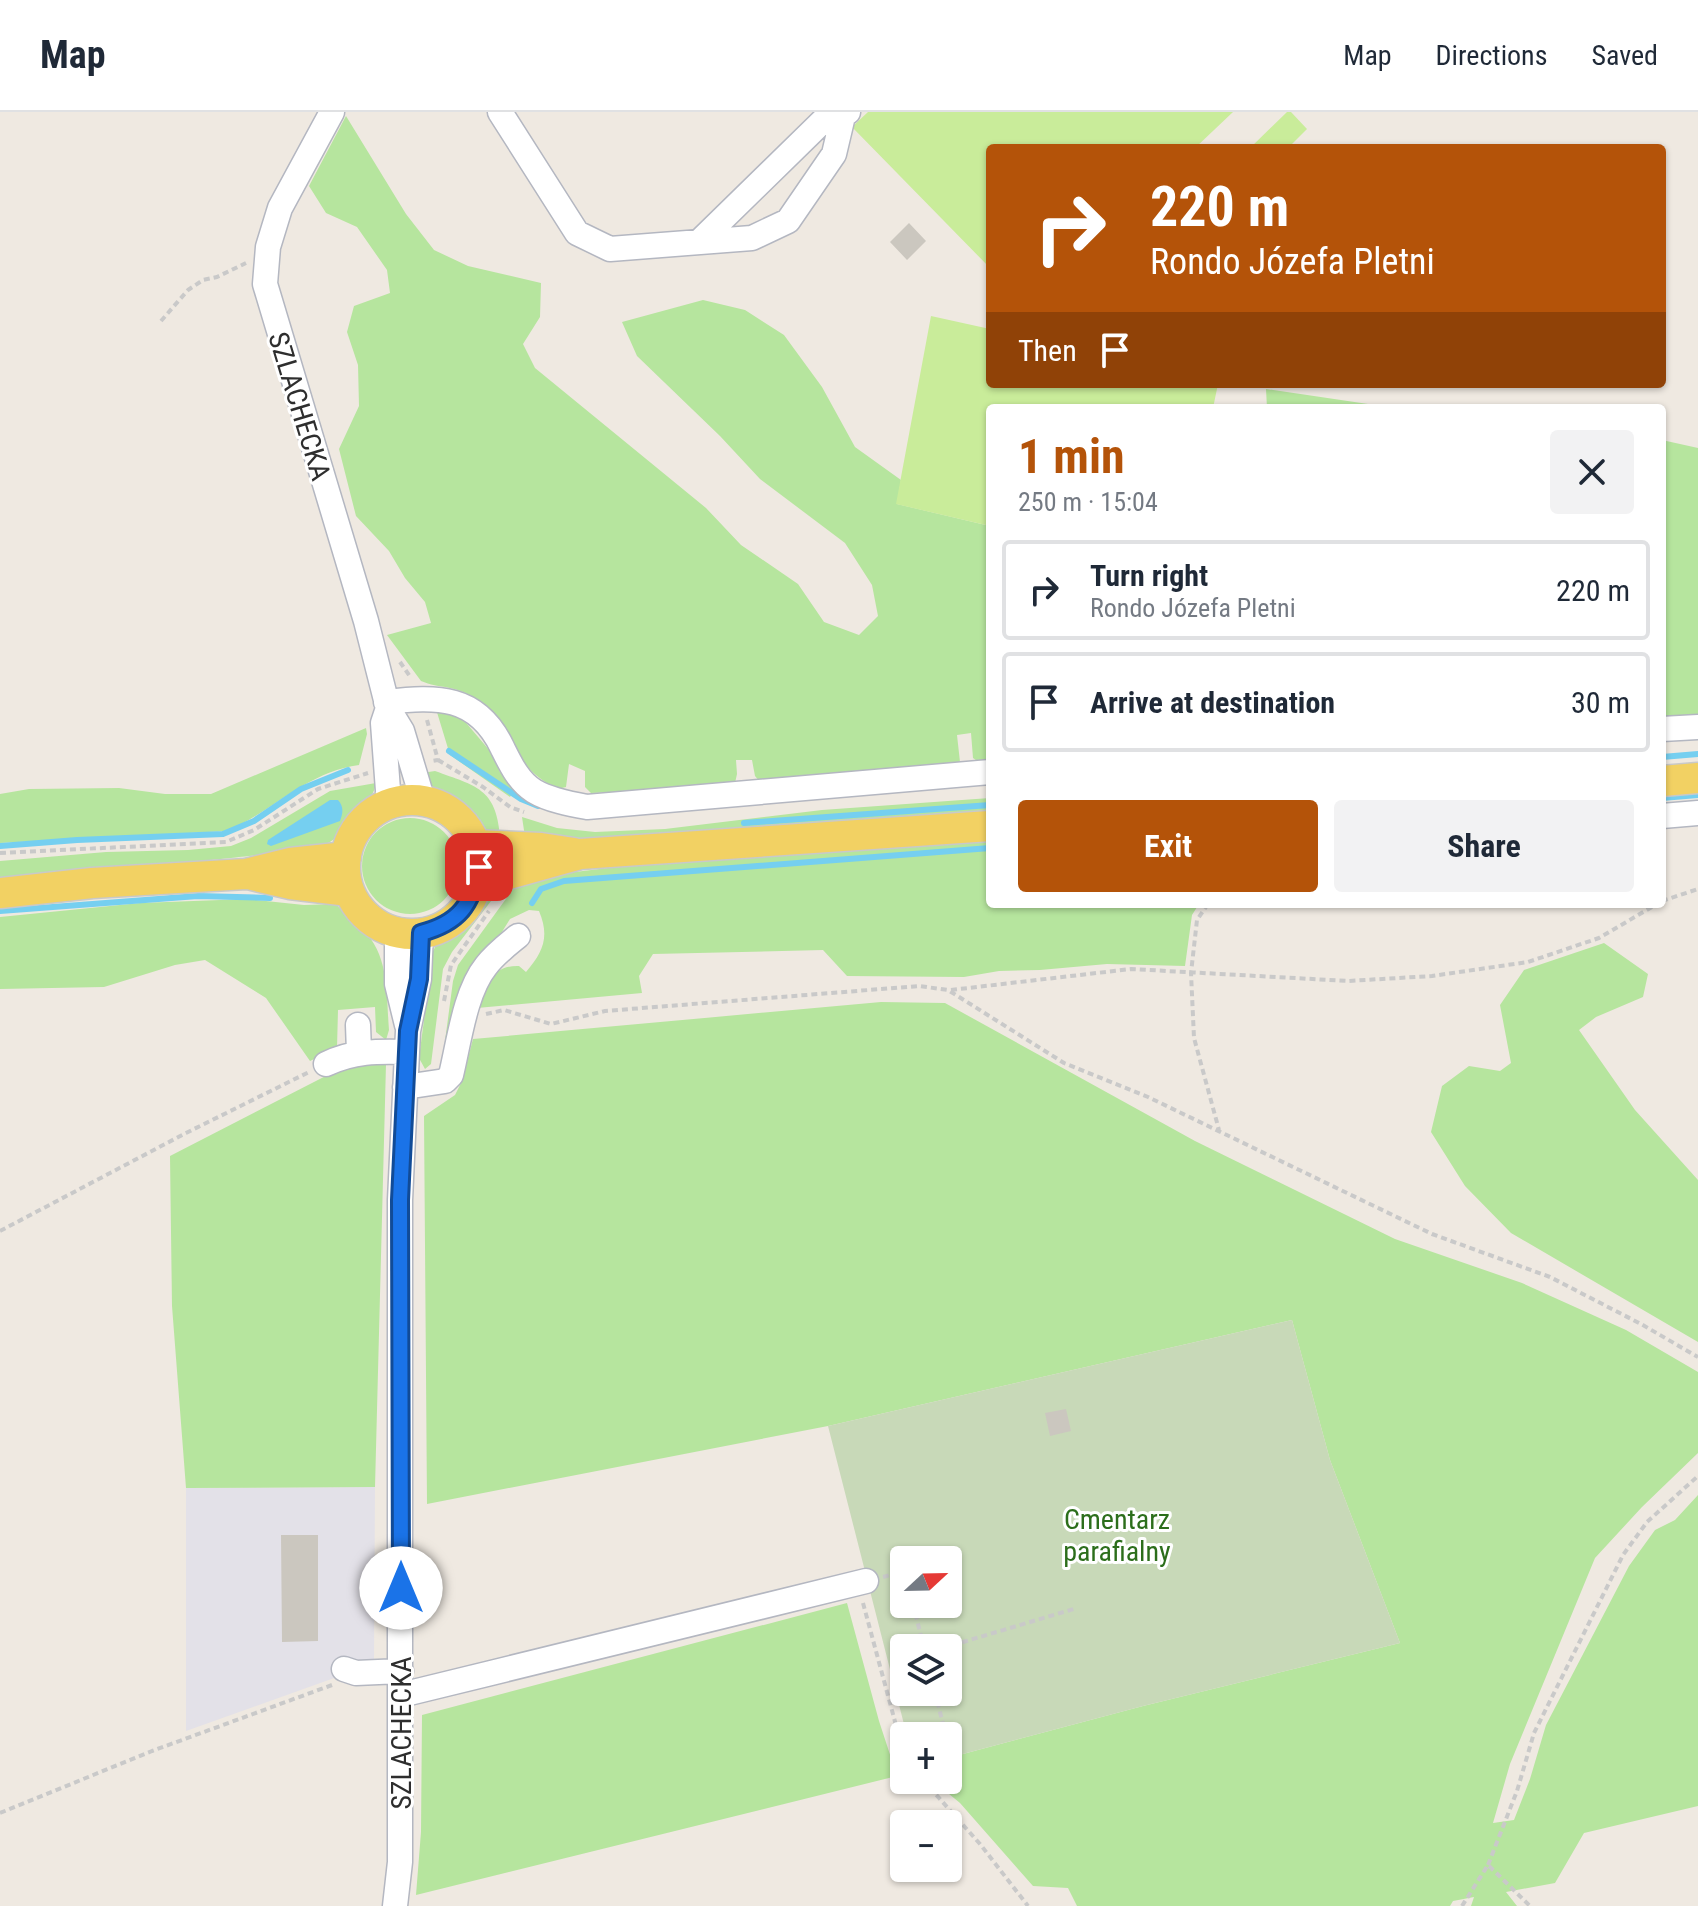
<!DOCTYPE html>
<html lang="en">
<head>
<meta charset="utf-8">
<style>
  :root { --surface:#fff; --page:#f2f2f3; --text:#1f2937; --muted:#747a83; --line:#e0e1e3; --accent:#b45309 }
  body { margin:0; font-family:"Roboto Condensed",sans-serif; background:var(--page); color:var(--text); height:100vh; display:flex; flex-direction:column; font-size:30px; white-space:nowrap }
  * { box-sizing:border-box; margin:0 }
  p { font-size:26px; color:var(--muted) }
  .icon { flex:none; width:44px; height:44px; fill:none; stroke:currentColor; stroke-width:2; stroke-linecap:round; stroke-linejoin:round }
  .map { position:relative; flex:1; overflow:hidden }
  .side { position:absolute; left:986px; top:292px; width:680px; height:504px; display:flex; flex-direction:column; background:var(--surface); border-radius:8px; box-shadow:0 2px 6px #0004 }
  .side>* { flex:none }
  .guide { position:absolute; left:986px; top:32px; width:680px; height:244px; border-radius:8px; box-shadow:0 2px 6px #0004; background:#b45309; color:#fff; overflow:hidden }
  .needle { width:52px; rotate:68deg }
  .controls { position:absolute; left:890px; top:1434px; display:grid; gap:16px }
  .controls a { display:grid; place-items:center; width:72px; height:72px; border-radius:8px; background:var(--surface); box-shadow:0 2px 6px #0004; font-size:40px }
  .pin { position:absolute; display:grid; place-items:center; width:68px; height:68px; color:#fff; margin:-34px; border-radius:16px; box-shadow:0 4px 12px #0006 }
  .me { position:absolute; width:88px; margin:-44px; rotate:0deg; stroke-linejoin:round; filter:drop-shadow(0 0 6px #0008) }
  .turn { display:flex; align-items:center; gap:28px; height:168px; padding:0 32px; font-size:36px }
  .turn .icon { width:104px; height:104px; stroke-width:2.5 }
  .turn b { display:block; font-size:56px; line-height:68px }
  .then { display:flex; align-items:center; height:76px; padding:0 32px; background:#0003; gap:16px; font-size:30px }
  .round { display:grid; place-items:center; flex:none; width:84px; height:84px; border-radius:8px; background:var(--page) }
  .head { display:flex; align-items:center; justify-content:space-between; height:136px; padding:0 32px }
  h1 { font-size:48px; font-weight:700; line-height:60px; color:var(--accent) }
  .primary-button { display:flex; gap:16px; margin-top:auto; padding:16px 32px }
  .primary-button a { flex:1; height:92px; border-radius:8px; background:var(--accent); color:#fff; font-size:32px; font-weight:700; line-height:92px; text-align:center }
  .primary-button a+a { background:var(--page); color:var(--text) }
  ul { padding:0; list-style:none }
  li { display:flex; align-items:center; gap:24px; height:100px; margin:0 16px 12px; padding:0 16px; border:4px solid var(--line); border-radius:8px }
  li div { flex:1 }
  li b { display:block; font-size:30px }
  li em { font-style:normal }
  header { display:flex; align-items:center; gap:48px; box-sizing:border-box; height:112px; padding:0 40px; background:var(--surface); border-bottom:2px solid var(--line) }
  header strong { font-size:38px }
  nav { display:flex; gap:44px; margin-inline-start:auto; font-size:28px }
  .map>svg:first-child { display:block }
  .industrial { fill:#e3e1e8 }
  .green { fill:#b6e59e }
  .cemetery { fill:#c8d9b8; fill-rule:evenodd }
  .pitch { fill:#c9ec9a }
  .water { fill:#75cff0 }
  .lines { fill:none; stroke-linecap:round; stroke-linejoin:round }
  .stream { stroke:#75cff0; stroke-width:6 }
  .building { fill:#cbc7bf }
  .minor-casing { stroke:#b4b7c1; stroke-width:27 }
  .major-casing { stroke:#c9c9c9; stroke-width:33 }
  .path { stroke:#c9c9c9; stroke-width:4; stroke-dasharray:6 4; stroke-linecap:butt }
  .minor { stroke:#fff; stroke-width:24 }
  .major { stroke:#f2d163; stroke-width:30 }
  .route-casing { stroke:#114b97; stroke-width:20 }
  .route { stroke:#1a73e8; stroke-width:14 }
  .labels { text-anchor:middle; stroke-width:6; stroke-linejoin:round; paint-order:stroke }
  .street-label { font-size:28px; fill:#2e2e2e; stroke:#fff }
  .park-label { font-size:28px; fill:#2c6e1b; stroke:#fff }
</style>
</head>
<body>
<header>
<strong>Map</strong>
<nav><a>Map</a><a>Directions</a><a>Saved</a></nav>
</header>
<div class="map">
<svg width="1698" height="1794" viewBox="0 0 1698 1794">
  <rect width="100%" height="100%" fill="#efe9e1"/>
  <path class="industrial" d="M375,1375L374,1550L350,1548L337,1565L186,1619V1376Z"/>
  <path class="green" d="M346,4L406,102L434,138L468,154L541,171L540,205L523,232L535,256L706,396L741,433L798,472L824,510L859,523L878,504L872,473L845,431L760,367L720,324L637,244L622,210L703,188L745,198L784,223L822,275L855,335L901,368L897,392L990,414V653H983L973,646L971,621L957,623L960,650L955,655L761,671L755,664L752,648H736L737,662L735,671L724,676L591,681L585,675V659L569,652L566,675L558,677C516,658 505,617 474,587C459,573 439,577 421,569L387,523L431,511L425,490L405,466L389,439L356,404L339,337L359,294L358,253L347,220L354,194L390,181L387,158L357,115L326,101L309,74Z
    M1266,277L1395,296H1267Z
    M1662,328L1698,336V609L1662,611Z
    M436,597L462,606L490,639L500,660L514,678L510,685L450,643Z
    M366,616L367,622L359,653C307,660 273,699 227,719L0,731V682L29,677L119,676L165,682H211Z
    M435,659C476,674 496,676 500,724L486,721L476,714L464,699L436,680L422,661Z
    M376,671C374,688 344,723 328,731C312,739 252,743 231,746C154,753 77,761 0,769V749L106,740L188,738L231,734L251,726L330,679Z
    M990,686V700L618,728L525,725L522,705L557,716L595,720L665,717L822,698Z
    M362 754a48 48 0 1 1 96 0a48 48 0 1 1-96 0Z
    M990,730V792H1199L1192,803L1185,854L1107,852L1040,858L999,859L964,865L847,864L823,838L653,842L639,864L642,881L477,896C484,874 492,853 519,854L526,860C543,840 550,825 539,799L529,798L510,807L459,889L443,944L453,869L458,853L513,777L528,771L550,763L674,748Z
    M501,776L452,840L443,857L431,952L425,957L419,946L433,839L440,826L467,804L477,790Z
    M247,787L304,793L336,792C344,802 354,809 363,818C390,844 386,883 389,918L386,928L376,920L375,895L338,898L337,936L310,949L266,886L205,848L175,853L104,875L0,877V805L140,791Z
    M1604,831L1648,862L1643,885L1596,905L1579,918L1635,998L1698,1068V1230L1511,1121L1465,1074L1431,1020L1442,974L1469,954L1500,959L1511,951L1500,893L1524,858Z
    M881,890L945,891L1195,1029L1395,1127L1522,1171L1626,1218L1698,1260V1341L1642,1395L1595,1446L1510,1652L1493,1711L1514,1708L1530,1667L1546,1613L1629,1454L1655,1418L1675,1408L1698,1383V1694L1584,1721L1555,1771L1506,1780L1517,1794H1471L1474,1785L1453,1789L1450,1794H1077L1068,1776L1033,1774L960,1691L932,1668H948V1646L1143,1594L1400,1531L1330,1348L1292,1208L828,1314L427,1392L424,1004L455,983L462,969L473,927Z
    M351,951L386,952L375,1375L186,1376L172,1194L170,1044Z
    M847,1491L879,1609L897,1664L416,1783L421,1720L422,1603Z"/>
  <path class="cemetery" d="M1292,1208L1330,1348L1400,1531L1143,1594L948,1646V1624H907L828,1314ZM904,1448H948V1492H904ZM904,1536H948V1580H904Z"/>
  <path class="pitch" d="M868,0H1233L1195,36H990V156L852,15Z
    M1287,0H1291L1307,17L1288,36H1250Z
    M931,204L990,217V272H1218L1213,296H990V414L896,392Z"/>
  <path class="water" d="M330,688H338C344,695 343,701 340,709L271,734L267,732L268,728Z"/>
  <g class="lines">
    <path class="stream" d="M449,639L521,687L538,694
      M1662,645L1698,642
      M1662,686L1698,683
      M744,711L990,693
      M0,734L77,728L223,722L254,709L301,677L348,658
      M532,791L541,777L564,769L990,736
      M0,799L198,784L270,786"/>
  </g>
  <path class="building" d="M909,111L926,129L907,148L890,130Z
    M1066,1297L1071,1319L1050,1324L1045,1301Z
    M281,1423H318V1529L282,1530Z"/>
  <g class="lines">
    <g class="minor-casing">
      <path id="minor" d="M332,0L280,96L268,135L265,172L366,509L388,596L402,619L423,689
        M500,0L577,121L610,137L752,126L788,109L834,42L843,4L848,0
        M699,130L832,0
        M386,590C437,584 477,583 502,635C510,651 518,669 534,679C549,688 570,692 587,695L990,660
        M388,596L383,611L389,692
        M1662,617L1698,615
        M1662,704L1698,701
        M397,821V872L407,913
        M358,913L359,940
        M326,952C353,939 377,939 407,940
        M405,975L445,969L451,963C459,930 465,880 486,854C495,842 507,833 518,824
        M344,1557L356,1561L401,1559
        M401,1583L866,1469
        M395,1794L400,1750V1088L408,919L419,867L421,821"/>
    </g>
    <g class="major-casing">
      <path id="major" d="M1662,669L1698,666
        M345 755a67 67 0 1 1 134 0a67 67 0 1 1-134 0Z
        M475,733L541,736L574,741
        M252,763L290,772L349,779
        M475,777L498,765L580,742L990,714
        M0,781L92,771L246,762L290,751L346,745"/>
    </g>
    <path class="path" d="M161,209L188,178L203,168L217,165L246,151
      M400,550L411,566
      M427,608L438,648L432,649
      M438,648L483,675L510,695L524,700
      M0,741L226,730L254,718L318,677L368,661
      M1662,789L1698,777
      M1208,792L1197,808L1191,861L1194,926L1219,1018
      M951,878L1131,857L1348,869L1432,864L1528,850L1599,826L1657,792
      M444,889L451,853L489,799
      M486,902L504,898L551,912L605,899L919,874L948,878L1064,951L1148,985L1432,1122L1550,1165L1641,1212L1698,1245
      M0,1119L186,1021L309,960
      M883,1465L904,1459
      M863,1491L904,1643
      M913,1492L924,1536
      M943,1536L1077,1496
      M935,1580L946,1624
      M948,1633L950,1641
      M923,1668L980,1732L1028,1794
      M0,1701L152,1639L332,1573
      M1488,1753L1517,1679L1534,1621L1623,1443L1647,1410L1698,1364
      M1462,1794L1488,1753L1530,1794"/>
    <use href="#minor" class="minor"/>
    <use href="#major" class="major"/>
  </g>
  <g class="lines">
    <g class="route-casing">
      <path id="route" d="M401,1476L400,1088L408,919L419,867L421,821C459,811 472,793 479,755"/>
    </g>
    <use href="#route" class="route"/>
  </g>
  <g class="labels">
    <g class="street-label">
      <text transform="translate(300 294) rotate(73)" y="10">SZLACHECKA</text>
      <text transform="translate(401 1621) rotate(-90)" y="10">SZLACHECKA</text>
    </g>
    <g class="park-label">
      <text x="1117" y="1417">Cmentarz<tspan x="1117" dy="32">parafialny</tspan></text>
    </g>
  </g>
</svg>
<div class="controls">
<a><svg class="needle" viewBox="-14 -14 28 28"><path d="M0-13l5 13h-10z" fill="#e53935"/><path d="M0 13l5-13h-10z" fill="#747a83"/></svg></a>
<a><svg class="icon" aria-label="layers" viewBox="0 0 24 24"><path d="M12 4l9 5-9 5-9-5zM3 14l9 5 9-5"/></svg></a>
<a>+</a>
<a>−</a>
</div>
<div class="pin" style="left:479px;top:755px;background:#d93025"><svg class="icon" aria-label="arrive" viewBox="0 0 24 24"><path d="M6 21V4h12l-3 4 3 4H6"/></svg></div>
<svg class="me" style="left:401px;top:1476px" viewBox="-20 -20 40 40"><circle r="19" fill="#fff"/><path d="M0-13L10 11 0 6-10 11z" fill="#1a73e8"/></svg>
<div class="guide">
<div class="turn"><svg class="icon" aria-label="right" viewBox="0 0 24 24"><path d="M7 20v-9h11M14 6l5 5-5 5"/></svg><div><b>220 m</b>Rondo Józefa Pletni</div></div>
<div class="then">Then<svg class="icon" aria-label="arrive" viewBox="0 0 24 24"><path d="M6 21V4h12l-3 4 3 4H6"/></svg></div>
</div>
<section class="side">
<div class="head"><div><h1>1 min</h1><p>250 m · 15:04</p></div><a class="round"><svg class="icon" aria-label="close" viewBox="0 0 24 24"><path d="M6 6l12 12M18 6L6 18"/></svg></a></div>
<ul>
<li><svg class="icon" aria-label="right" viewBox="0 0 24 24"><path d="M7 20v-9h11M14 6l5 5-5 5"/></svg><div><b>Turn right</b><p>Rondo Józefa Pletni</p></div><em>220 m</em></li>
<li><svg class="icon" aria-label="arrive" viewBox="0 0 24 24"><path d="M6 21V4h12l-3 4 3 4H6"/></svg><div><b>Arrive at destination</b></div><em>30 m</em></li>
</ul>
<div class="primary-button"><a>Exit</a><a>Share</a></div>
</section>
</div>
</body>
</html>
